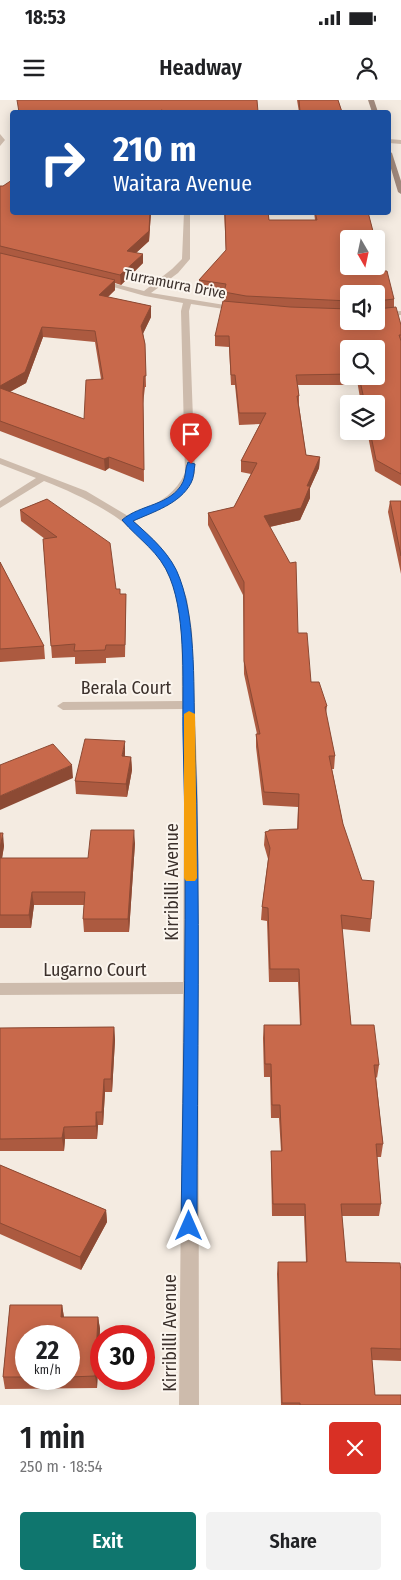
<!DOCTYPE html>
<html lang="en">
<head>
<meta charset="utf-8">
<style>
  :root { --surface:#fff; --page:#f2f2f2; --text:#202124; --muted:#757577; --accent:#0f766e }
  body { margin:0; font-family:"Fira Sans Condensed",sans-serif; background:var(--page); color:var(--text); height:100vh; display:flex; flex-direction:column; font-size:19px; white-space:nowrap }
  * { box-sizing:border-box; margin:0 }
  p { font-size:16px; color:var(--muted) }
  .icon { flex:none; width:28px; height:28px; fill:none; stroke:currentColor; stroke-width:2; stroke-linecap:round; stroke-linejoin:round }
  .map { position:relative; height:1305px; overflow:hidden }
  .sheet { display:flex; flex-direction:column; background:var(--surface); flex:1 }
  .sheet>* { flex:none }
  .hud { position:absolute; left:10px; top:10px; width:381px; height:105px; border-radius:5px; box-shadow:0 2px 12px #0003; background:#1a4fa0; color:#fff; overflow:hidden }
  .needle { width:32px; rotate:171deg }
  .tools { position:absolute; left:340px; top:130px; display:grid; gap:10px }
  .tools a { display:grid; place-items:center; width:45px; height:45px; border-radius:5px; background:var(--surface); box-shadow:0 2px 12px #0003; font-size:25px }
  .speed { position:absolute; left:15px; top:1225px; display:flex; gap:10px; font-size:25px; font-weight:700; text-align:center }
  .speed>* { display:grid; place-content:center; width:65px; height:65px; border-radius:50%; background:var(--surface); box-shadow:0 2px 12px #0003; line-height:1 }
  .speed small { font-size:12px; font-weight:400 }
  .speed .limit { border:8px solid #d22; background:#fff; color:#111 }
  .pin { position:absolute; display:grid; place-items:center; width:42px; height:42px; color:#fff; margin:-51px -21px; border-radius:50% 50% 50% 0; rotate:-45deg; box-shadow:0 0 5px #0007 }
  .pin .icon { rotate:45deg }
  .me { position:absolute; width:55px; margin:-28px; rotate:0deg; stroke-linejoin:round; filter:drop-shadow(0 0 4px #0008) }
  .turn { display:flex; align-items:center; gap:18px; height:105px; padding:0 20px; font-size:22px }
  .turn .icon { width:65px; height:65px; stroke-width:2.5 }
  .turn b { display:block; font-size:35px; line-height:42px }
  .round { display:grid; place-items:center; flex:none; width:52px; height:52px; border-radius:5px; background:var(--page) }
  .head { display:flex; align-items:center; justify-content:space-between; height:85px; padding:0 20px }
  h1 { font-size:30px; font-weight:600; line-height:38px }
  .primary-button { display:flex; gap:10px; margin-top:auto; padding:10px 20px }
  .primary-button a { flex:1; height:58px; border-radius:5px; background:var(--accent); color:#fff; font-size:20px; font-weight:600; line-height:58px; text-align:center }
  .primary-button a+a { background:var(--page); color:var(--text) }
  .status { display:flex; justify-content:space-between; align-items:center; height:35px; padding:0 25px; background:var(--surface); direction:ltr }
  .status svg { height:14px; fill:currentColor }
  header { display:flex; justify-content:space-between; align-items:center; height:65px; padding:0 20px; background:var(--surface); font-size:22px; font-weight:600 }
  .map>svg:first-child { display:block }
  .lines { fill:none; stroke-linecap:round; stroke-linejoin:round }
  .minor { fill:#cdbbac; fill-rule:evenodd }
  .secondary { fill:#a18a7d; fill-rule:evenodd }
  .wall { fill:#ac5a40; fill-rule:evenodd }
  .shaded-wall { fill:#8c4a34 }
  .building { fill:#c8694b; stroke:#8c4a34 }
  .route { fill:#1a73e8; stroke:#114b97 }
  .slow { fill:#f59e0b }
  .labels { text-anchor:middle; stroke-width:4; stroke-linejoin:round; paint-order:stroke }
  .far-street-label { font-size:15px; fill:#3b302b; stroke:#fbf5ee }
  .street-label { font-size:18px; fill:#3b302b; stroke:#fbf5ee }
</style>
</head>
<body>
<div class="status"><b>18:53</b><svg viewBox="0 0 49 12"><path d="M0 12V9h3v3zM5 12V6h3v6zM10 12V3h3v9zM15 12V0h3v12zM26 1h20v11H26zM47 4h2v5h-2z"/></svg></div>
<header><svg class="icon" aria-label="menu" viewBox="0 0 24 24"><path d="M4 6h16M4 12h16M4 18h16"/></svg>Headway<svg class="icon" aria-label="person" viewBox="0 0 24 24"><circle cx="12" cy="8" r="4"/><path d="M4 21q1-7 8-7t8 7"/></svg></header>
<div class="map">
<svg width="401" height="1305" viewBox="0 0 401 1305">
  <rect width="100%" height="100%" fill="#f4ebe1"/>
  <g class="lines">
    <path class="minor" d="M0,34L5,40L0,46Z
      M389,39L401,40V44L389,43Z
      M184,112H190V159L178,173L151,193L237,207L241,209L237,211L191,204L189,211L195,373C182,400 160,410 134,421L158,444L176,470L187,499L192,531L198,701L199,1305H179L183,894L0,895V883L183,882L184,701L183,609L63,610L57,606L63,602L182,601C181,568 184,531 176,498C162,435 100,403 44,381L0,408V401L36,378L0,364V358L86,391L128,416C152,407 174,397 185,373L181,211L183,203L145,196L96,182L100,180L144,191L172,169L182,159Z
      M401,211V215L376,217V213Z"/>
    <path class="secondary" d="M368,0H374L378,12H372Z
      M389,51L392,53L401,81V94L398,92L389,62Z"/>
  </g>
  <path class="wall" d="M297,0H338L342,12H299Z
    M0,86L12,112H151L149,141L136,153L143,163L121,185L115,183V190L108,197L151,206V217L143,233L145,244L146,287H145L143,304L144,382L109,368L105,371L0,331ZM43,237L95,242L101,279L84,319L10,292L26,283Z
    M224,112H268L269,120H315L314,112H368L383,171L394,199V207L401,225V386L375,371L367,331H376V304H361L357,280L354,285H298L299,296V305L306,355L320,357L319,368L310,388V398L300,420L270,427L311,582L327,606L326,614L335,656L334,669H332L343,724L371,819L370,832L342,829L351,925L379,965L377,978L376,977L383,1044L381,1057H377L381,1104L379,1116H342L346,1162L401,1172V1261L372,1260L375,1295L401,1305H281L277,1174L278,1162H306L304,1116H272L271,1064V1051H281L279,1018H271L270,977H264L263,938L264,925H300L298,882H269L267,821L261,820L262,807L268,759L264,745L265,732L297,729L298,707L263,705L256,647V634H257L244,574L243,495L208,425V413L234,407L251,374L241,372V361L260,324L239,325L235,285H231L229,247L215,246V236L224,202V193L199,190V180L226,151ZM349,194H376V221H349ZM349,249L376,276H349Z
    M47,399L120,494H126V506L125,557L106,558V563L75,564V557L52,558L43,439H45L21,421L20,410Z
    M390,401H401V474L388,412Z
    M0,462L44,546L45,559L0,562Z
    M125,654V657H131L132,670L127,697L76,694L75,681Z
    M0,733L4,746L2,758H88L135,743L129,832H84L83,819L84,805H34L31,828H0Z
    M114,927L115,940L112,992H105L103,1025H98L97,1039H65L64,1051H0V928Z
    M0,1065L106,1110L107,1122L81,1170L0,1134Z
    M10,1205H62L64,1217H98L100,1229L97,1288L5,1289L3,1277ZM26,1236H69V1279H26Z"/>
  <path class="shaded-wall" d="M150,112H151L149,141L127,161V151Z
    M143,154V163L121,185L120,175Z
    M115,180V190L99,205V195Z
    M151,206V217L142,236L141,226Z
    M42,227L43,237L26,283L0,297V286Z
    M355,276H357V280L354,285Z
    M109,357V368L105,371L104,359Z
    M320,357L319,368L310,388V398L300,420L264,428V416L307,386Z
    M125,641V654L122,669V656Z
    M131,657L132,670L127,697L126,684Z
    M72,665L73,678L0,710V696Z
    M134,730L135,743L129,832L128,819Z
    M3,733L4,746L0,771V748Z
    M32,792L34,805L31,828L29,815Z
    M114,927L115,940L112,992L111,979Z
    M104,979L105,992L103,1025L102,1012Z
    M96,1012L98,1025L97,1039L96,1026Z
    M64,1027L65,1039L64,1051L62,1038Z
    M106,1110L107,1122L81,1170L80,1157Z
    M62,1205L64,1218L61,1217Z
    M98,1217L100,1229L97,1288L95,1276Z"/>
  <path class="building" d="M17,0H257L258,12H168L161,10L160,12H19Z
    M299,0H338L342,12H300Z
    M12,80V112H150L149,131L127,151L143,154L120,175L0,146V86H3Z
    M225,112H268L269,120H317L315,112H368L375,139H349V166H376V145L383,171H387L394,199L377,201L376,203V194H349V201L246,196L224,192L226,184L199,180L226,150Z
    M0,153L115,180L99,195L151,206L141,226L145,244L146,276H144L143,293L144,370L109,357L104,359L0,321V288L84,319L86,280L103,279L95,231L42,227L25,272L0,286Z
    M223,201L290,207L349,209V221H376V208L377,209L396,207L401,225V235H399L401,241V374L376,360L370,331H376V304H365L359,276H376V249H349V274L296,275L299,296H297L306,355L320,357L307,386H310L301,408L264,416L290,463L296,462L298,533H307L311,582H319L327,606L325,607L335,656H329L343,724L362,780L374,781L371,819L341,815L351,925H374L379,965H374L383,1044H376L381,1104H341L346,1162L400,1163L401,1172V1249L371,1248L375,1295H401V1305H300V1303H282L278,1162H307L305,1104H273L271,1051H282L280,1005H272L271,964H265L264,925H301L299,869H270L268,808L262,807L270,748L265,732L269,731V730L298,729L299,694L264,692L256,634H260L244,561V482L208,413L234,407L257,363L241,361L266,313H239L235,275H231L229,236H215Z
    M47,399L110,443L116,489H120V494H126L125,545H106L105,550L74,551L75,544L51,546L43,439L57,437L20,410Z
    M390,401H401V456Z
    M0,462L44,546L0,549Z
    M85,639L125,641L122,656L131,657L126,684L75,681Z
    M53,644L72,665L0,696V665Z
    M91,730H134L128,819H83L85,792H32L29,815H0V758H88Z
    M0,733H3L0,748Z
    M114,927L111,979H104L102,1012H96V1026L64,1027L62,1038L0,1039V928Z
    M0,1065L106,1110L80,1157L0,1123Z
    M10,1205H62L61,1217H98L95,1276L69,1277V1236H26V1277H3Z"/>
  <path class="route" d="M188,362L195,364C194,370 194,378 191,383C180,404 153,412 133,421C151,437 172,455 180,479C197,525 193,593 195,643C201,804 197,966 197,1126L195,1132L189,1134L184,1132L181,1126C183,963 188,799 183,635C182,589 187,520 170,478C160,452 139,440 122,420C140,404 171,406 183,382C186,376 185,368 188,362Z"/>
  <path class="slow" d="M189,611L195,614L197,778L195,781H186L184,778V614Z"/>
  <g class="labels">
    <g class="far-street-label">
      <text transform="translate(175 184) rotate(11)" y="5">Turramurra Drive</text>
    </g>
    <g class="street-label">
      <text x="126" y="594">Berala Court</text>
      <text transform="translate(172 782) rotate(-90)" y="6">Kirribilli Avenue</text>
      <text x="95" y="876">Lugarno Court</text>
      <text transform="translate(170 1233) rotate(-90)" y="6">Kirribilli Avenue</text>
    </g>
  </g>
</svg>
<div class="tools">
<a><svg class="needle" viewBox="-14 -14 28 28"><path d="M0-13l5 13h-10z" fill="#e53935"/><path d="M0 13l5-13h-10z" fill="#757577"/></svg></a>
<a><svg class="icon" aria-label="sound" viewBox="0 0 24 24"><path d="M4 9h4l5-4v14l-5-4H4zM17 9q2 3 0 6"/></svg></a>
<a><svg class="icon" aria-label="search" viewBox="0 0 24 24"><circle cx="10" cy="10" r="6"/><path d="M15 15l6 6"/></svg></a>
<a><svg class="icon" aria-label="layers" viewBox="0 0 24 24"><path d="M12 4l9 5-9 5-9-5zM3 14l9 5 9-5"/></svg></a>
</div>
<div class="speed"><div>22<small>km/h</small></div><div class="limit">30</div></div>
<div class="pin" style="left:191px;top:364px;background:#d93025"><svg class="icon" aria-label="arrive" viewBox="0 0 24 24"><path d="M6 21V4h12l-3 4 3 4H6"/></svg></div>
<svg class="me" style="left:189px;top:1126px" viewBox="-20 -20 40 40"><path d="M0-17L14 15 0 8-14 15z" fill="#1a73e8" stroke="#fff" stroke-width="4"/></svg>
<div class="hud">
<div class="turn"><svg class="icon" aria-label="right" viewBox="0 0 24 24"><path d="M7 20v-9h11M14 6l5 5-5 5"/></svg><div><b>210 m</b>Waitara Avenue</div></div>
</div>
</div>
<section class="sheet">
<div class="head"><div><h1>1 min</h1><p>250 m · 18:54</p></div><a class="round" style="background:#d93025;color:#fff"><svg class="icon" aria-label="close" viewBox="0 0 24 24"><path d="M6 6l12 12M18 6L6 18"/></svg></a></div>
<div class="primary-button"><a>Exit</a><a>Share</a></div>
</section>
</body>
</html>
